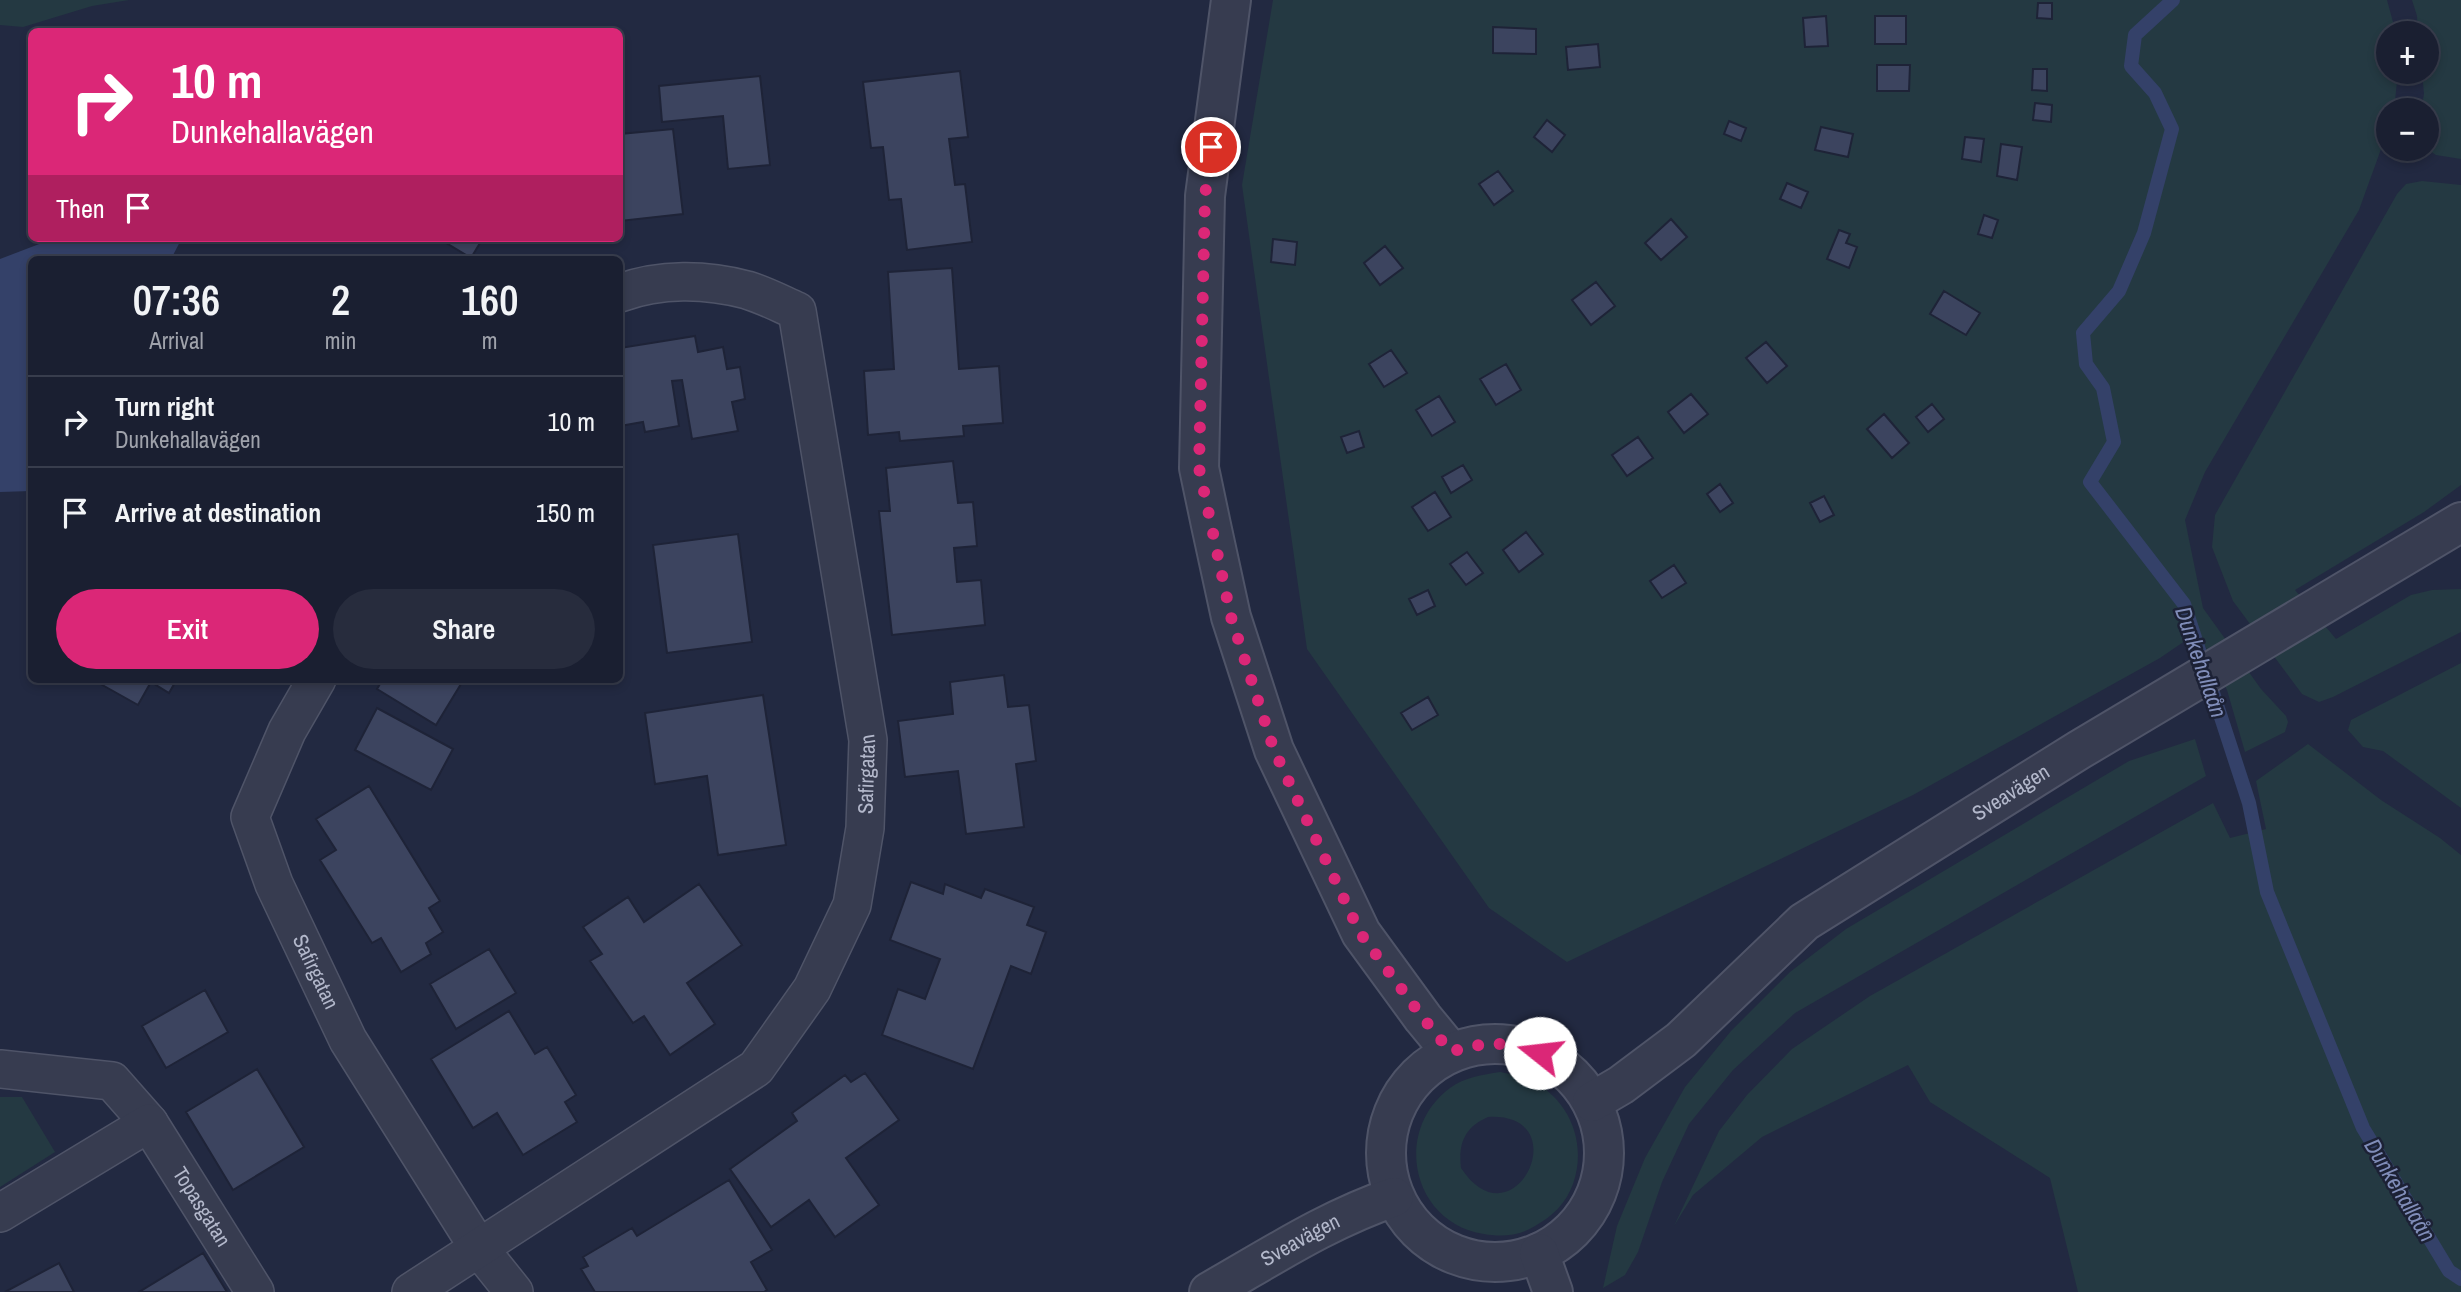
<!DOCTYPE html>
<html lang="en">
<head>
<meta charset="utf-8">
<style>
  :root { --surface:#1a1f31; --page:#272c3d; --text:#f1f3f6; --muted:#9fa2ab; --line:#383d4d; --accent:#db2777 }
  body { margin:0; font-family:"Archivo Narrow",sans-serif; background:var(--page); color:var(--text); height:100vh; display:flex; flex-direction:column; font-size:26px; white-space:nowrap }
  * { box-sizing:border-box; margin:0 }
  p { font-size:23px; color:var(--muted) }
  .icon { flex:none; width:38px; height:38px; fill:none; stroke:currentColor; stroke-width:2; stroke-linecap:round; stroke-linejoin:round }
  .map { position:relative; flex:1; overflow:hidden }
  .side { position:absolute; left:28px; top:256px; width:595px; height:427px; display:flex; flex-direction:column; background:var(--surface); border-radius:10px; box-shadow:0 4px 10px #0003,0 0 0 2px var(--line) }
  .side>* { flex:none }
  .top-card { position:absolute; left:28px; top:28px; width:595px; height:214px; border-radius:10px; box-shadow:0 4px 10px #0003,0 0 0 2px var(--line); background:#db2777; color:#fff; overflow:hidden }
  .tools { position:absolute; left:2376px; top:21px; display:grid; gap:14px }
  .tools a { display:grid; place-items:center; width:63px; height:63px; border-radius:50%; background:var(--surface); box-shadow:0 4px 10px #0003,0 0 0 2px var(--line); font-size:35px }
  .pin { position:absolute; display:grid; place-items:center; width:60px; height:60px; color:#fff; margin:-30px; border:4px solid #fff; border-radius:50%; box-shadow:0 2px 7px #0007 }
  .me { position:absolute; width:77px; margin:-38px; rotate:286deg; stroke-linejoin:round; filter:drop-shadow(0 0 5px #0008) }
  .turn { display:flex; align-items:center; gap:24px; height:147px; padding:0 28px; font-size:32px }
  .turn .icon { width:91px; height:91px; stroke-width:2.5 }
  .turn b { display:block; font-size:49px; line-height:60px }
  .then { display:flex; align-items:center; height:66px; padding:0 28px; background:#0003; gap:14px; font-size:26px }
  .eta { display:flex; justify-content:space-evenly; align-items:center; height:119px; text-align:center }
  .eta b { font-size:42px; font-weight:600; line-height:49px }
  .cta { display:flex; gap:14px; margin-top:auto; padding:14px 28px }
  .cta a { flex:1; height:80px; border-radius:42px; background:var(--accent); color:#fff; font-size:28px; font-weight:600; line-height:80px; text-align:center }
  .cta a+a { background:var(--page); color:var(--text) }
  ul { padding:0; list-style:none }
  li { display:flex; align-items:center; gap:21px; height:91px; padding:0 28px; border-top:2px solid var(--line) }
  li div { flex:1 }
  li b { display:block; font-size:26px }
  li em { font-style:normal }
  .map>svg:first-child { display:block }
  .green { fill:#243942; fill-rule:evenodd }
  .water { fill:#344169 }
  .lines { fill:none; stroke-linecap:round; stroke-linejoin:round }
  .stream { stroke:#344169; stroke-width:14 }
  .building { fill:#3c445f; stroke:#1e2337; stroke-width:2 }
  .minor-casing { stroke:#4f5468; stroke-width:40 }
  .tertiary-casing { stroke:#4f5468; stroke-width:42 }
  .minor { stroke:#373c50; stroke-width:37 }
  .tertiary { stroke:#373c50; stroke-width:38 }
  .route { stroke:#db2777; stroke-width:12; stroke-dasharray:0 21.6 }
  .labels { text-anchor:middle; stroke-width:5; stroke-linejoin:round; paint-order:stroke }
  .street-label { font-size:21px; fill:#b3b8cb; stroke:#1c2135 }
  .water-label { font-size:23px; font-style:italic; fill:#808db9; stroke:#1c2135 }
</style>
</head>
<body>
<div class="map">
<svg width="2461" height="1292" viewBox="0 0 2461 1292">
  <rect width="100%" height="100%" fill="#222941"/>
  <path class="green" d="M0,0H129L92,6L23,27L0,25Z
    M1273,0H2387L2396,33H2389V72H2398L2394,110H2389V127L2359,210L2205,472L2185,520L2203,608L2261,689L2286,716L2288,722L2285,732L2245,752L2227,690L2198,632L2160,658L1913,795L1567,962L1489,908L1307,649L1242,185Z
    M2412,0H2461V159L2436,155L2427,149V110H2421L2424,94L2422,72H2427V33H2418L2417,16Z
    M2422,181L2461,185V485L2424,512L2295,590L2336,639L2411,595L2432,590L2461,589V632L2333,697L2319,702L2302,694L2233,601L2212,547L2215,515L2397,194L2406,184Z
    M2461,663V808L2383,751L2363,747L2348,730L2351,720Z
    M2195,739L2206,776L1795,1013L1733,1070L1689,1124L1662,1182L1638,1252L1625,1275L1603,1288L1617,1226L1645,1158L1685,1087L1731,1031L1790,972L1846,929L2129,761Z
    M2308,744L2381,800L2440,838L2461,855V1292H2078L2050,1178L1930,1102L1908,1065L1762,1137L1693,1195L1674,1226L1719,1131L1747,1095L1792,1049L1870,996L2213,803L2230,838L2266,829L2256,781Z
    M1500,1072C1508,1074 1518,1075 1526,1078C1568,1096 1588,1141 1573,1184C1566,1203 1553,1216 1535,1226C1519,1236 1501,1237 1484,1234C1412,1223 1392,1131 1450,1088C1465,1077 1482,1075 1500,1072ZM1488,1117C1579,1112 1514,1248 1461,1168C1458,1143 1465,1127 1488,1117Z
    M0,1097H22L55,1152L0,1187Z"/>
  <path class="water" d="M55,238H182L171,259H32L31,491L0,492V259Z"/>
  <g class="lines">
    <path class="stream" d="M2173,0L2135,35L2131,66L2155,93L2172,129L2144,233L2119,291L2083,333L2086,364L2103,388L2114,442L2090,482L2184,604L2249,803L2267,892L2363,1128L2449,1271L2461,1279"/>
  </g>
  <path class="building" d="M2038,3H2052V19L2037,18Z
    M1826,16L1828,46L1805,47L1803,18Z
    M1875,16H1906V44H1875Z
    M1493,27L1536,29V54L1493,53Z
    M1598,44L1600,67L1568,70L1566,47Z
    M1877,65H1910L1909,91H1877Z
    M2033,69H2047V91L2032,90Z
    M960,71L968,137L949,139L955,185L965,184L972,242L907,250L901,199L889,200L883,147L871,148L863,82Z
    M760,76L770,165L728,169L723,116L662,122L659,86Z
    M2035,103L2052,105L2051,122L2033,120Z
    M1547,120L1565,135L1552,152L1534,137Z
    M1729,121L1746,128L1741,141L1724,134Z
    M1821,127L1853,134L1848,157L1815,150Z
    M673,129L683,214L620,221V134Z
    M1965,137L1984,139L1981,162L1962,159Z
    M2001,144L2022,147L2017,180L1997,176Z
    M1498,171L1513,191L1494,205L1479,184Z
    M1787,183L1808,192L1801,208L1780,199Z
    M1984,215L1998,220L1992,238L1978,234Z
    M1671,219L1687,237L1661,260L1645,243Z
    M1839,230L1850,234L1846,243L1857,247L1849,268L1827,259Z
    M438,238H483L471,258Z
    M1273,239L1297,242L1295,265L1271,262Z
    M1385,246L1403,268L1380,285L1364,263Z
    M952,268L959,369L999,366L1003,423L963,426L964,436L900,441L899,432L868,435L864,371L894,369L888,272Z
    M1596,282L1615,306L1591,325L1572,300Z
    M1944,291L1980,313L1966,335L1930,314Z
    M695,336L698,352L723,347L727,369L740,367L745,399L732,402L738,431L692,439L682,380L672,381L679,426L645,432L643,422L620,426V348Z
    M1766,342L1787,366L1767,383L1746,358Z
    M1391,350L1407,373L1384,387L1369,364Z
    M1506,364L1521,390L1496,405L1480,379Z
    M1691,394L1708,414L1684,433L1668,412Z
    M1439,396L1455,422L1432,436L1416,410Z
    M1932,404L1944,419L1928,432L1916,417Z
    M1884,414L1909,443L1892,458L1867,429Z
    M1359,431L1364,447L1347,453L1341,437Z
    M1638,437L1653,458L1627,476L1612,455Z
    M953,461L958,503L973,502L977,546L954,548L957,582L981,580L985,625L892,635L879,511H890L886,468Z
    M1463,465L1472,480L1451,493L1442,477Z
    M1720,484L1733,503L1720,512L1707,494Z
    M1435,492L1451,517L1428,531L1412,507Z
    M1824,496L1834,515L1820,522L1810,503Z
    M1526,532L1543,554L1519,572L1503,550Z
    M738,534L752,642L667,653L653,545Z
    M1467,552L1483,573L1466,585L1450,564Z
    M1674,565L1686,583L1662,598L1650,581Z
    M1428,590L1435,606L1417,615L1409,599Z
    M1004,675L1008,707L1029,705L1036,761L1016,764L1024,827L966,834L958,771L905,777L898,721L953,714L950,682Z
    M99,679H177L169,693L151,682L138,705L97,682Z
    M383,679H464L436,725L377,689Z
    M763,695L786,845L718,855L707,776L655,784L645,713Z
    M1428,697L1438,715L1412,730L1401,713Z
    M377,708L453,749L431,790L355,750Z
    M369,786L440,901L429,908L443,932L426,943L431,954L401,972L381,938L372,943L320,860L336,850L316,819Z
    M911,882L943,894L945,884L981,898L985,889L1034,907L1027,925L1046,932L1031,974L1011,966L973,1069L882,1035L898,989L925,999L940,959L890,940Z
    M699,884L742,945L687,983L715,1024L670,1055L644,1016L633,1023L590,961L602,954L583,927L628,897L644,922Z
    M489,949L516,993L456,1029L430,984Z
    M205,990L228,1032L166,1068L142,1026Z
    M509,1011L535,1054L547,1047L576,1095L565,1102L577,1122L523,1155L497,1113L473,1128L431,1059Z
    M257,1069L304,1147L233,1190L186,1112Z
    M865,1073L899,1120L846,1158L879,1205L835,1237L809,1200L771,1227L730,1169L797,1121L792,1113L845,1075L851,1082Z
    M729,1180L772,1250L751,1262L767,1290L764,1292H595L581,1269L588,1266L583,1257L632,1228L637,1236Z
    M203,1253L227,1292H139Z
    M59,1263L74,1292H5Z"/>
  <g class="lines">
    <g class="minor-casing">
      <g id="minor">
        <path id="s1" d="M317,679L287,731L250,817L274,884L348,1040L478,1247L514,1292"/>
        <path d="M0,1069L112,1081L149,1123"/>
        <path id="s2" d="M0,1213L149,1123L255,1292"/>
        <path id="s3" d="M411,1292L756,1068L812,989L852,905L865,828L868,740L797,311C781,304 764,295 747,290C706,279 660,278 620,293"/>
      </g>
    </g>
    <g class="tertiary-casing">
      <g id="tertiary">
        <path d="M1231,0L1205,196L1199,468L1211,525L1231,617L1274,750L1361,933L1423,1018L1451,1052"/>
        <circle cx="1495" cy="1153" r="109"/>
        <path id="s4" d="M1592,1102L1621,1085L1681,1040L1804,922L2079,750L2461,522"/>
        <path d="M1539,1253L1553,1292"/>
        <path id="s5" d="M1209,1292C1269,1258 1328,1219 1394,1197"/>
      </g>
    </g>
    <use href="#minor" class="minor"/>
    <use href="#tertiary" class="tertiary"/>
  </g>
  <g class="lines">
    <path class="route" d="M1211,147L1205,196L1199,468L1231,617L1274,750L1360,933L1423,1018L1451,1052C1482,1042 1510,1040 1540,1053"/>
  </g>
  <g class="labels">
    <g class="street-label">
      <text dy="7" stroke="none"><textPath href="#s3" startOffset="733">Safirgatan</textPath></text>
      <text dy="7" stroke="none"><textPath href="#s4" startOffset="523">Sveavägen</textPath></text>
      <text dy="7" stroke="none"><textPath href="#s1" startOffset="322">Safirgatan</textPath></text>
      <text dy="7" stroke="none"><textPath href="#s2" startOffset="273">Topasgatan</textPath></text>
      <text dy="7" stroke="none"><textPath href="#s5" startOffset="105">Sveavägen</textPath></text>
    </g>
    <g class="water-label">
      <text transform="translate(2201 662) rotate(71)" y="8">Dunkehallaån</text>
      <text transform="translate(2400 1190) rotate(59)" y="8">Dunkehallaån</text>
    </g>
  </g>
</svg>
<div class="tools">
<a>+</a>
<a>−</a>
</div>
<div class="pin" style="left:1211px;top:147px;background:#d93025"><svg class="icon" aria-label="arrive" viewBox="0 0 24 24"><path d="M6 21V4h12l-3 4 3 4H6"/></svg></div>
<svg class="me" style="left:1540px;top:1053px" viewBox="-20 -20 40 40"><circle r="19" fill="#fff"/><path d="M0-13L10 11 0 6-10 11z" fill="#db2777"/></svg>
<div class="top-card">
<div class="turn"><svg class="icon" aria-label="right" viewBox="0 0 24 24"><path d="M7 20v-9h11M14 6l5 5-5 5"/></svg><div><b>10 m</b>Dunkehallavägen</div></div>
<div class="then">Then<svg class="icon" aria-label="arrive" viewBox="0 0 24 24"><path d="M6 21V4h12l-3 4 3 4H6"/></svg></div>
</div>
<section class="side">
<div class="eta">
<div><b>07:36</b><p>Arrival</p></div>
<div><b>2</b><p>min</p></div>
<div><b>160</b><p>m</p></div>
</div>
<ul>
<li><svg class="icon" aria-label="right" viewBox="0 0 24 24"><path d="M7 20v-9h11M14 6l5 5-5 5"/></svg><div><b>Turn right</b><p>Dunkehallavägen</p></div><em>10 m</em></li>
<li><svg class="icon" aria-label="arrive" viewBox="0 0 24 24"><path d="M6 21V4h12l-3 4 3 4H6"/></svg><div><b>Arrive at destination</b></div><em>150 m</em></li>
</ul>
<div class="cta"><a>Exit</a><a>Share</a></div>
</section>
</div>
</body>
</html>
